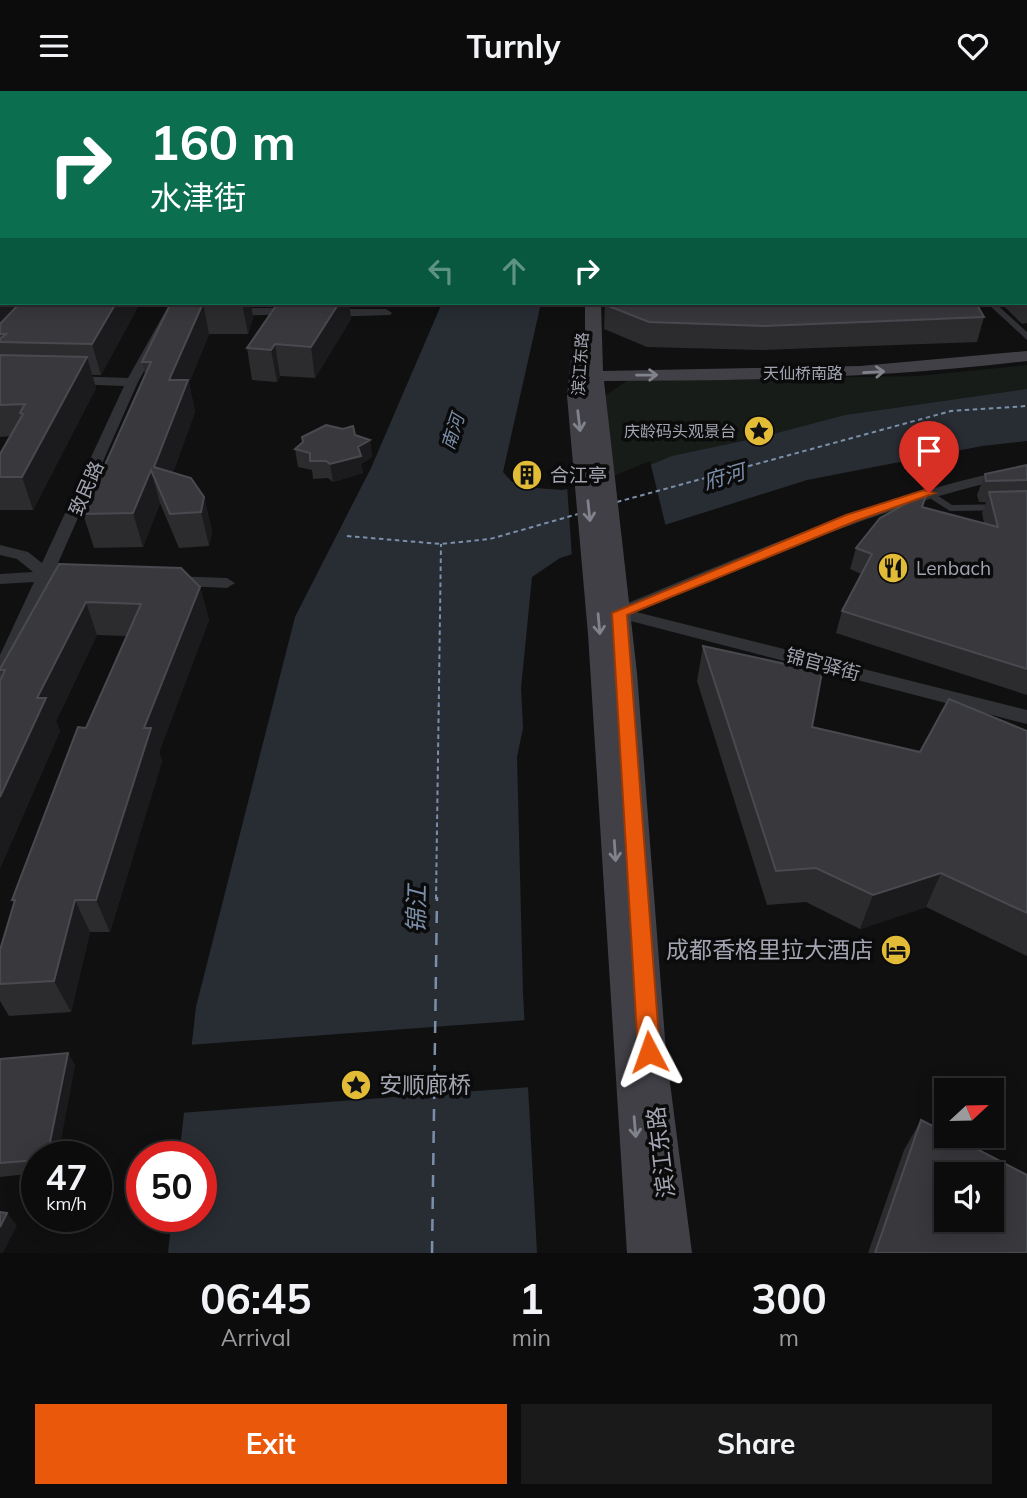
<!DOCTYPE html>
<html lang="en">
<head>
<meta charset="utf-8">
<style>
  :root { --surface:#0c0c0d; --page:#1a1a1b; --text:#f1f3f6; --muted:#9a9b9d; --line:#2c2c2e; --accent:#ea580c }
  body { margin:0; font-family:Mulish,"Noto Sans SC",sans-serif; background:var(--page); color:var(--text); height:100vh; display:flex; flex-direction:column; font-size:26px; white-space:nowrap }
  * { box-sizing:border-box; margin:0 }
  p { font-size:23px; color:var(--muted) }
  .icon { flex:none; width:38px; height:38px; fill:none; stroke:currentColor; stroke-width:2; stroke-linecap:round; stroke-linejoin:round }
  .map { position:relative; height:1162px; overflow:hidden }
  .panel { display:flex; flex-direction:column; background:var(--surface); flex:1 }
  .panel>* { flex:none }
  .hud { position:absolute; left:0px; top:0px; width:1027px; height:214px; box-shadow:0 4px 18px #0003,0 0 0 2px var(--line); background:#0b6e4f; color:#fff; overflow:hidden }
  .needle { width:46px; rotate:68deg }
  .tools { position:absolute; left:934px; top:987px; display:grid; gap:14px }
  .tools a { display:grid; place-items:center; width:70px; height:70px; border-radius:0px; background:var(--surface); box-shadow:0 4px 18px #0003,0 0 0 2px var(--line); font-size:35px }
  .speed { position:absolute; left:21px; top:1050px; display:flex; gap:14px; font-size:35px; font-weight:700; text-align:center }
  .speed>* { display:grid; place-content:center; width:91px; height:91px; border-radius:50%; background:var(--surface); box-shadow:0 4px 18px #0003,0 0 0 2px var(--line); line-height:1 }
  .speed small { font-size:18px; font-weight:400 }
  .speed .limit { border:10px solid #d22; background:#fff; color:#111 }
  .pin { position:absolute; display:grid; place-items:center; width:60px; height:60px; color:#fff; margin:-72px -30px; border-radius:50% 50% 50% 0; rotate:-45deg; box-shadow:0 0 7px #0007 }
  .pin .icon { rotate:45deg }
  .me { position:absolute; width:77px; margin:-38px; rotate:356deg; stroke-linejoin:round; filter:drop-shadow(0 0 5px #0008) }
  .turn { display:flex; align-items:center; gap:24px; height:147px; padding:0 35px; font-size:32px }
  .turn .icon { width:91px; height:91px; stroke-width:2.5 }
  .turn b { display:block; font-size:49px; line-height:60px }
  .lanes { display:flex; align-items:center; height:66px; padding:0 35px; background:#0003; justify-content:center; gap:35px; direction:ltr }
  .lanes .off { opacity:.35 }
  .eta { display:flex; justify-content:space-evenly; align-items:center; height:119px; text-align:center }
  .eta b { font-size:42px; font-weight:700; line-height:49px }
  .action { display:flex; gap:14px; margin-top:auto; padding:14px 35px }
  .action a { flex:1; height:80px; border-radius:0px; background:var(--accent); color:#fff; font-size:28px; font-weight:700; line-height:80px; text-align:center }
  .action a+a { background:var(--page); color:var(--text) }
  header { display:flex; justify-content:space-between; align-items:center; height:91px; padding:0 35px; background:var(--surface); font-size:32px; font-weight:700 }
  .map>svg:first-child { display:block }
  .green { fill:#171c18 }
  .water { fill:#282d34 }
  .pier { fill:#101011 }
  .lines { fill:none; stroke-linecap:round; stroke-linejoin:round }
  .ferry-far1 { stroke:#7b8faa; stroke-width:2; stroke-dasharray:4.5 3.5; stroke-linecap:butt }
  .ferry { stroke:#7b8faa; stroke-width:2.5; stroke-dasharray:12 10; stroke-linecap:butt }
  .pedestrian { fill:#313236; fill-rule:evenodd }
  .minor { fill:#313236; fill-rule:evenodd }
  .tertiary { fill:#313236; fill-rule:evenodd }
  .secondary { fill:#404046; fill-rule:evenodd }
  .wall { fill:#2c2c2f }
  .shaded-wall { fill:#1b1b1d }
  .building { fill:#39393d; stroke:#494a4f; stroke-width:2; fill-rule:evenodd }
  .oneway { stroke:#80828c }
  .route { fill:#ea580c; stroke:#983908; stroke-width:2 }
  .labels { text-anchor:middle; stroke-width:7; stroke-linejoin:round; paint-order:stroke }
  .far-street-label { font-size:16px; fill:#a2a5b1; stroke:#0b0b0c }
  .far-poi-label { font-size:16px; fill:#a2a5b1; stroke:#0b0b0c; text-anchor:end }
  .far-water-label { font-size:18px; font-style:italic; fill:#7b8faa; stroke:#0b0b0c }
  .poi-label { font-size:19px; fill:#a2a5b1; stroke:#0b0b0c; text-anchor:start }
  .street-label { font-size:19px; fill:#a2a5b1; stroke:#0b0b0c }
  .water-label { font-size:21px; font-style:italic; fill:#7b8faa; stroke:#0b0b0c }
  .near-poi-label { font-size:23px; fill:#a2a5b1; stroke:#0b0b0c; text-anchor:end }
  .near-street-label { font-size:23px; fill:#a2a5b1; stroke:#0b0b0c }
  .near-water-label { font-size:24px; font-style:italic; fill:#7b8faa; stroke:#0b0b0c }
</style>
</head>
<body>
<header><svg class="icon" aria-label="menu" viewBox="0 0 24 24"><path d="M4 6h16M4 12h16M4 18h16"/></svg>Turnly<svg class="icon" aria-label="heart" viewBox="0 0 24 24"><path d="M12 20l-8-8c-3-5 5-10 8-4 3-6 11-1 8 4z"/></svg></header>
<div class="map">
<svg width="1027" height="1162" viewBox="0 0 1027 1162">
  <rect width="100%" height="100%" fill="#101011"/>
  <path class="green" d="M1027,274V298L845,324L612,390L598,309L627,290L918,285Z"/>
  <path class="water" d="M442,212H541L503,381L511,390L523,396L562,399L612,390L672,365L766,345L845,324L1027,298V350L982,355L807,389L560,467L532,486L521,597L523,637L517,666L523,903L537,1162H168L172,1125H201V1066H179L196,916L295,526L371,377Z"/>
  <path class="pier" d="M650,370L666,436L572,467L567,394L611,386Z
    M527,929L531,996L180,1022L188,954Z"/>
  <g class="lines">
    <path class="ferry-far1" d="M617,411L951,320L1027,315
      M347,445L441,453L490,448L578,423
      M436,808L441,453"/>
    <path class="ferry" d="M432,1162L437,806"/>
    <path class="pedestrian" d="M987,212H995L1027,241V249Z
      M929,399L952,414L1027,413V419L950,420L925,404L924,402Z"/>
    <path class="minor" d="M512,0H521L511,2Z
      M170,212H182L138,291L55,479L64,484L62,488L50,489L9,583L0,589V564L34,491L0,493V483L33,481L17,468L0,464V454L28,461L42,472L124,295L70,293L64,289L70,285L128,287Z
      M294,217L300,221L298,223L228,225L222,221L228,217Z
      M386,218L392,222L390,224L326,226L320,222L326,218Z
      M1027,375V383C890,411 765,467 636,521L1027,619V633L619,527L611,522L613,518C749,462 882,403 1027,375Z
      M171,485L227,487L235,492L227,497L165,494L163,490Z"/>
    <path class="tertiary" d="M12,0H22L10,2Z"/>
    <path class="secondary" d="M636,0H648V2H636Z
      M585,212H601L603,280L860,275L1027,260V270C886,287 745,290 604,290L637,582L666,961L692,1162H627L588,543L567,305L572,259L575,255H585Z"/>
  </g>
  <path class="wall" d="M18,0H245L244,2H16Z
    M672,0H1027V8H1026V2H672Z
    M1026,43H1027V85L1026,84Z
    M1026,125H1027V232L1022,233L1001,212H1026Z
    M0,151L2,212H140L101,284H92L96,297L33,419H0V363L10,345L0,346Z
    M171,212H365L364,215H349L351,228L315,287L280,285L277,291L252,289L247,257L276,215L251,214L253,227L248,243H209L189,292L195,321L173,381L204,406L212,440L209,455L179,457L160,412L143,456L94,457L83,423L145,283L142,271Z
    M605,212H697V214L984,226L977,251L761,259L647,256L604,238Z
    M355,344L370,349L372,366L361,373L363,382L333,391L328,387L313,388L312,379L298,376L295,358L303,352L302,346Z
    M1027,374V604L836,542L842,520L861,483L850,478L856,457L923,416L984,432L982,422L986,411H979L977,404L985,383Z
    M59,473L200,496L209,529L159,661L162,670L110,841H90L71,921L9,925L0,910V859L14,812L12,809L86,637L127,545L97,544L56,630L60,640L0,777V590L2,585L0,578Z
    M703,555L812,636L920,661L1027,640V865L926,816L860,838L806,811L767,814L697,590Z
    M68,962L75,975L37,1066V1082L0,1086V1087V968Z
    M921,1029L1027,1162H868L904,1059Z"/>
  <path class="shaded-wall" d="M225,0H245L244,2H224Z
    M467,0H491L489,2H466Z
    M999,0H1027V8H1026V2H999Z
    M2,97V135L0,137V99Z
    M2,212H39L6,243H0V213Z
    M116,212H140L101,284L92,253Z
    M203,212L209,243L189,292L195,321L163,408L154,376L169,289Z
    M242,212H251L253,227L248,243Z
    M339,212H349L351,228L315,287L311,256Z
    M275,253L280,285L277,291L271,259Z
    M87,266L96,297L33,419L22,386Z
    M370,349L372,366L361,373L363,382L333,391L330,373Z
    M151,379L160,412L143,456L133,422Z
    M204,406L212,440L209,455L201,421Z
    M200,496L209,529L159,661L162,670L110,841L96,809L144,637Z
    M86,511L97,544L56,630L60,640L0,777V706L37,607Z
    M941,782L926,816L860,838L873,804Z
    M75,809L90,841L71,921L54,890Z
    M68,962L75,975L58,1066H47Z
    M7,1122L17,1134L3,1162H0V1136Z"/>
  <path class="building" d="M18,0H91L89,2H16Z
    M133,0H225L224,2H132Z
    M273,0H317L316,2H272Z
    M423,0H467L466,2H422Z
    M672,0H1002L1004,2H894L893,0L849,2H767L766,0L733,2H672Z
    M0,4H2V97L0,99Z
    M1026,43H1027V54L1026,53Z
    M1026,125H1027V210L1026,208Z
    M2,149V212L0,213V151Z
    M20,212H116L92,253L0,251V248L6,243H0V233Z
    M171,212H243H203L169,289H188L154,376L191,387L204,406L201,421L170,423L151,379L133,422L83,423L151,271H142Z
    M278,212H339L311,256L275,253L271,259L247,257Z
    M606,212H697V214L792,212H976L984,226L765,235L649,231L606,214Z
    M0,264L87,266L22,386H0V363L23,323L20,322L25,313L0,314Z
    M326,334L343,338L353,335L355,344L370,349L358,356L361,365L330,373L326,370H310V362L295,358L303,351L302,346Z
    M1027,374V389L986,390L985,383Z
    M1027,400V578L842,520L872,463L856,457L880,427L927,401L922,416L998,436L989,401Z
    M59,473L181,477L200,496L144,637H151L96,809H75L54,890L0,893V859L15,809H12L78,636L86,637L141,513L86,511L37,607H46L0,706V590L5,579H0V578Z
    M703,555L822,581L812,636L920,661L949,608L1027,640V822L941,782L873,804L816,777L776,780Z
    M68,962L47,1066H37V1069L0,1072V968Z
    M921,1029L947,1042V1045H952L1027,1084V1162H875ZM947,1083H992V1129H947Z
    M0,1121L7,1122L0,1136Z"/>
  <defs><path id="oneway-shaft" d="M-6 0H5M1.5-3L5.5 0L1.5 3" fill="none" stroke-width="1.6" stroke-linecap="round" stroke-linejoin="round" transform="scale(1.75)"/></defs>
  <g class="oneway">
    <use href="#oneway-shaft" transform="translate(874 281) rotate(-3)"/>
    <use href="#oneway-shaft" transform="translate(647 284) rotate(-1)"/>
    <use href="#oneway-shaft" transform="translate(579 330) rotate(83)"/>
    <use href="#oneway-shaft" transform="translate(589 420) rotate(84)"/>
    <use href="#oneway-shaft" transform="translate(599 533) rotate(85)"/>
    <use href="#oneway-shaft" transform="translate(615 760) rotate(86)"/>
    <use href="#oneway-shaft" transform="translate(635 1036) rotate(85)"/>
  </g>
  <path class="route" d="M924,399L935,402L856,430L627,524L660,961L657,968L649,971L642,968L638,961L612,522L846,424Z"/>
  <defs>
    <g id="sight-disc" transform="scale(1.575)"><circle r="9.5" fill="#e2bb37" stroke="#0b0b0c"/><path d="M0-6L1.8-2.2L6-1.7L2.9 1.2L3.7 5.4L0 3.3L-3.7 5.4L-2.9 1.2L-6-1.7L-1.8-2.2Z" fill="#111"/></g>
    <g id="building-disc" transform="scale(1.575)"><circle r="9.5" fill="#e2bb37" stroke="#0b0b0c"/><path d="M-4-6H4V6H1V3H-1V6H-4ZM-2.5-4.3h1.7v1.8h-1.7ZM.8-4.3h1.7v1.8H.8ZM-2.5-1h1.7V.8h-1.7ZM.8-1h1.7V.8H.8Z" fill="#111"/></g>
    <g id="restaurant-disc" transform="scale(1.575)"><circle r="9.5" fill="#e2bb37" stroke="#0b0b0c"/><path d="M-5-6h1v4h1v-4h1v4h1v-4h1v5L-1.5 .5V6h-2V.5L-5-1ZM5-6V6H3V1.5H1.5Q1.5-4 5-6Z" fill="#111"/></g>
    <g id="hotel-disc" transform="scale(1.575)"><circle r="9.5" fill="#e2bb37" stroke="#0b0b0c"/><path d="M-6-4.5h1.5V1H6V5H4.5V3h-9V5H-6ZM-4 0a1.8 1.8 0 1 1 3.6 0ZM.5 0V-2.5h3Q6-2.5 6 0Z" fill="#111"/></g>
  </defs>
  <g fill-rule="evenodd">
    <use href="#sight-disc" x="759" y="340"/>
    <use href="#building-disc" x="527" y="384"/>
    <use href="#restaurant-disc" x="893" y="477"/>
    <use href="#hotel-disc" x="896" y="859"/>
    <use href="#sight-disc" x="356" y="994"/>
  </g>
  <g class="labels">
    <g class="far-street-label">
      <text transform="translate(580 273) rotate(-86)" y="6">滨江东路</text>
      <text x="803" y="288">天仙桥南路</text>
    </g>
    <g class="far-poi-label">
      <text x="736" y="346">庆龄码头观景台</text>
    </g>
    <g class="far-water-label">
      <text transform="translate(453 341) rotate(-72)" y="6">南河</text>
    </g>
    <g class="poi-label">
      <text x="550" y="391">合江亭</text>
      <text x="916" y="484">Lenbach</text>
    </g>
    <g class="street-label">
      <text transform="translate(86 397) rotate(-66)" y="7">致民路</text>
      <text transform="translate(823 573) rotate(15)" y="7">锦官驿街</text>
    </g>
    <g class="water-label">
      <text transform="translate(724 386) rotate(-16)" y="7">府河</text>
    </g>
    <g class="near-poi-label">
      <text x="873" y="867">成都香格里拉大酒店</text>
      <text x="379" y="1002" text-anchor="start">安顺廊桥</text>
    </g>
    <g class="near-street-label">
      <text transform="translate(661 1061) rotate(-97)" y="8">滨江东路</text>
    </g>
    <g class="near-water-label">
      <text transform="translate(417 818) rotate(-89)" y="8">锦江</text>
    </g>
  </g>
</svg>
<div class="tools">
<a><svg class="needle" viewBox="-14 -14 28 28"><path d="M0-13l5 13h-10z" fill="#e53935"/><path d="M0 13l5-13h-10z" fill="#9a9b9d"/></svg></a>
<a><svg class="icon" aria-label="sound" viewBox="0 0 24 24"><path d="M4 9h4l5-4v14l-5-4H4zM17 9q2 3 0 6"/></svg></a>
</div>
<div class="speed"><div>47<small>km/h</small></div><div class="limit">50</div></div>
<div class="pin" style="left:929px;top:402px;background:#d93025"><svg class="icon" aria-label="arrive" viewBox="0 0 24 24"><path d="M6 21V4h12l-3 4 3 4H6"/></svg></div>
<svg class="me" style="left:649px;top:961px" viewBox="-20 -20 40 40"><path d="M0-17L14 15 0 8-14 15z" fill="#ea580c" stroke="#fff" stroke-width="4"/></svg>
<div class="hud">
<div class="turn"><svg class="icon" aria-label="right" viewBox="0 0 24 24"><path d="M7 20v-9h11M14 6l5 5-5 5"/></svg><div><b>160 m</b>水津街</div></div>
<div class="lanes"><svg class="icon off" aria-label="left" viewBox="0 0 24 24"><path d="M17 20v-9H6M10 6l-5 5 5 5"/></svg><svg class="icon off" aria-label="ahead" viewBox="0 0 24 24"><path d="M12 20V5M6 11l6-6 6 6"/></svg><svg class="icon" aria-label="right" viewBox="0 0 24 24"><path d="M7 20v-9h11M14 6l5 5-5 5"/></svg></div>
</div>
</div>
<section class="panel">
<div class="eta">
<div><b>06:45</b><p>Arrival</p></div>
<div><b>1</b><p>min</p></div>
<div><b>300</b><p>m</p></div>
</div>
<div class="action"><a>Exit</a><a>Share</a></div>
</section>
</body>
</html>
